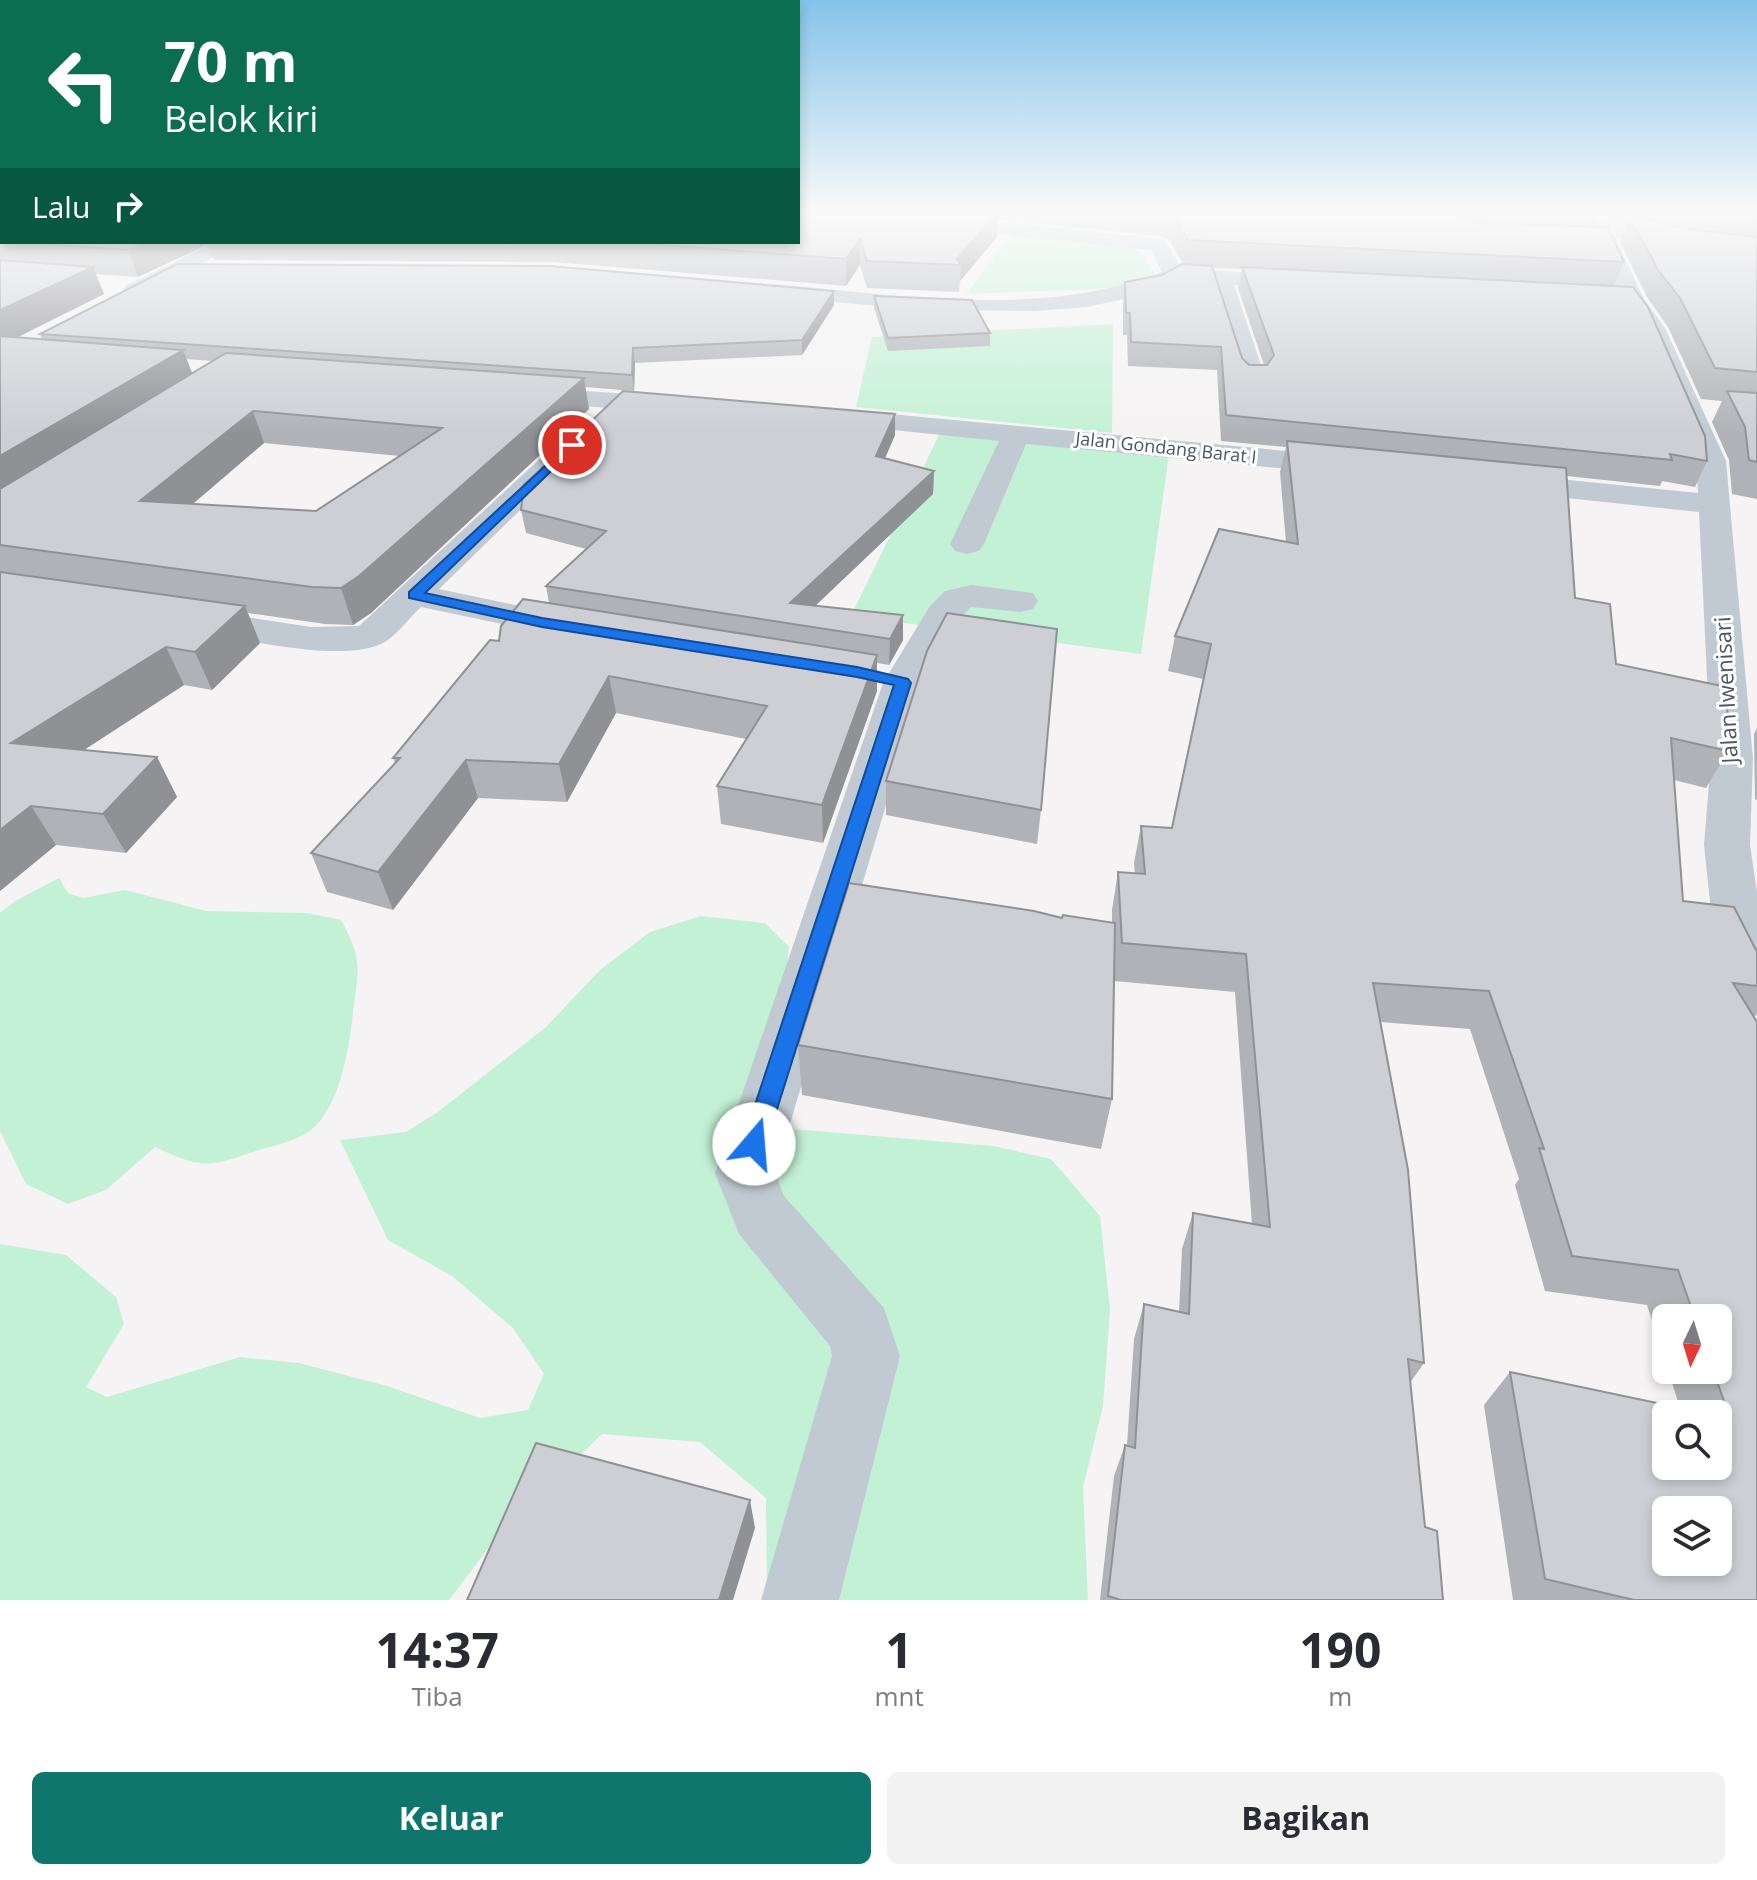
<!DOCTYPE html>
<html lang="id">
<head>
<meta charset="utf-8">
<style>
  :root { --surface:#fff; --page:#f2f2f3; --text:#2b2b33; --muted:#7c7c81; --accent:#0f766e }
  body { margin:0; font-family:"Open Sans",sans-serif; background:var(--page); color:var(--text); height:100vh; display:flex; flex-direction:column; font-size:30px; white-space:nowrap }
  * { box-sizing:border-box; margin:0 }
  p { font-size:26px; color:var(--muted) }
  .icon { flex:none; width:44px; height:44px; fill:none; stroke:currentColor; stroke-width:2; stroke-linecap:round; stroke-linejoin:round }
  .map { position:relative; height:1600px; overflow:hidden }
  .sheet { display:flex; flex-direction:column; background:var(--surface); flex:1 }
  .sheet>* { flex:none }
  .hud { position:absolute; left:0px; top:0px; width:800px; height:244px; box-shadow:0 4px 12px #0003; background:#0b6e4f; color:#fff; overflow:hidden }
  .needle { width:52px; rotate:184deg }
  .tools { position:absolute; left:1652px; top:1304px; display:grid; gap:16px }
  .tools a { display:grid; place-items:center; width:80px; height:80px; border-radius:12px; background:var(--surface); box-shadow:0 4px 12px #0003; font-size:40px }
  .pin { position:absolute; display:grid; place-items:center; width:68px; height:68px; color:#fff; margin:-34px; border:4px solid #fff; border-radius:50%; box-shadow:0 2px 8px #0007 }
  .me { position:absolute; width:88px; margin:-44px; rotate:18deg; stroke-linejoin:round; filter:drop-shadow(0 0 6px #0008) }
  .turn { display:flex; align-items:center; gap:28px; height:168px; padding:0 32px; font-size:36px }
  .turn .icon { width:104px; height:104px; stroke-width:2.5 }
  .turn b { display:block; font-size:56px; line-height:68px }
  .then { display:flex; align-items:center; height:76px; padding:0 32px; background:#0003; gap:16px; font-size:30px }
  .eta { display:flex; justify-content:space-evenly; align-items:center; height:136px; text-align:center }
  .eta b { font-size:48px; font-weight:700; line-height:56px }
  .button { display:flex; gap:16px; margin-top:auto; padding:16px 32px }
  .button a { flex:1; height:92px; border-radius:12px; background:var(--accent); color:#fff; font-size:32px; font-weight:700; line-height:92px; text-align:center }
  .button a+a { background:var(--page); color:var(--text) }
  .map>svg:first-child { display:block }
  .green { fill:#c3f1d5 }
  .lines { fill:none; stroke-linecap:round; stroke-linejoin:round }
  .street { fill:#c1cad2; fill-rule:evenodd }
  .secondary { fill:#c1cbd6; fill-rule:evenodd }
  .wall { fill:#b0b2b7; fill-rule:evenodd }
  .shaded-wall { fill:#909195 }
  .building { fill:#cdcfd5; stroke:#909195; stroke-width:2; fill-rule:evenodd }
  .route { fill:#1a73e8; stroke:#114b97; stroke-width:2 }
  .labels { text-anchor:middle; stroke-width:6; stroke-linejoin:round; paint-order:stroke }
  .far-street-label { font-size:18px; fill:#4a5661; stroke:#fff }
  .street-label { font-size:22px; fill:#4a5661; stroke:#fff }
</style>
</head>
<body>
<div class="map">
<svg width="1757" height="1600" viewBox="0 0 1757 1600">
  <rect width="100%" height="100%" fill="#f5f3f3"/>
  <path class="green" d="M1012,235L1133,245L1161,281L1098,289L966,294Z
    M1113,324L1112,433L856,407L872,337Z
    M941,431L1169,454L1141,654L851,616Z
    M59,878L68,893L83,898L125,890L206,911L307,913L341,920C364,962 358,970 353,1013C349,1049 339,1115 305,1134C291,1142 273,1146 259,1150C207,1167 205,1170 155,1147L106,1190L68,1204L26,1184L0,1131V913L15,901Z
    M701,916L765,923L789,947L769,1127L993,1146L1051,1159L1100,1216L1110,1309L1103,1406L1083,1487L1088,1600H767L766,1498L700,1442L602,1434L497,1537L449,1600H0V1244L66,1255L116,1297L124,1324L86,1387L107,1397L240,1357L299,1363L387,1386L480,1418L528,1410L544,1374L513,1328L452,1276L388,1240L340,1140L406,1132L438,1112L546,1027L600,970L650,932Z"/>
  <g class="lines">
    <path class="street" d="M829,211H895L1159,239L1166,241L1182,269L1300,275L1311,282L1300,289L1234,285L1266,380L1262,386H1244L1240,380L1211,284L1177,282L1134,297L1087,307L1035,311L923,310L766,296L763,291L766,286L774,284C900,295 1041,319 1162,272L1151,250L838,217Z
      M1601,222L1611,228L1644,299L1665,328L1726,461L1753,759L1750,845L1757,892V989L1739,983L1713,930L1704,845L1711,759L1699,512L1509,492L1498,489L1494,483L1498,477L1509,474L1698,493L1696,461L1641,328L1622,300L1591,228Z
      M215,242H241L142,296L134,298L123,291L126,286Z
      M529,387L672,397L682,399L686,405L682,411L672,413L520,401L516,395L520,389Z
      M836,409L1341,456L1352,459L1356,465L1352,471L1341,474L1026,444L984,544L979,551L967,554L955,551L950,544L999,441L826,423L822,417L826,411Z
      M566,441L576,444L581,450L576,456L439,589L582,619L587,627L582,635L569,638L421,607C410,617 398,634 385,642C345,665 239,638 194,631L181,628L176,620L181,612L194,609L311,627L359,626L556,444Z
      M972,585L1033,593L1038,601L1033,609L1020,612L971,607L953,625L923,683L775,1173L784,1196L884,1308L900,1356L839,1600H761L832,1356L830,1346L739,1234L715,1173L883,683L930,606L945,591Z"/>
    <path class="secondary" d="M1569,211H1591L1608,223L1683,240L1757,249V261C1710,255 1599,248 1569,211Z"/>
  </g>
  <path class="wall" d="M0,211H2V242H798V211H1757V499L1732,494L1729,460L1712,422L1722,401L1701,399L1668,327L1647,297L1620,242L1626,224L1609,220L1598,213L1593,227L1624,262L1614,286L1707,461L1695,487L1662,481L1660,486L1567,476L1575,598L1616,664L1728,751L1706,788L1674,780L1683,901L1757,952V1014L1754,1017L1757,1600H1513L1484,1405L1510,1372L1680,1408L1668,1370H1718V1318H1666V1363L1647,1305L1545,1291L1515,1185L1519,1179L1470,1029L1380,1022L1424,1363L1410,1383L1425,1527L1443,1600H1100L1114,1476L1125,1445H1127L1134,1339L1144,1304L1179,1312L1182,1249L1193,1213L1252,1224L1235,992L1114,981L1112,1099L1101,1149L802,1095L798,1045L1062,918L1112,922V910L1118,872L1135,874L1134,863L1141,826L1171,828L1203,679L1168,671L1175,636L1286,542L1280,472L1286,447L1221,441L1217,370L1128,366L1127,335H1123V304L1125,282L1162,275L1183,264L1169,240L1160,236L998,219L997,237L960,281L959,292L867,288L860,265L846,286L553,262L214,260L210,249L204,246L138,277L95,274L104,294L17,337L42,339L40,334L834,291V305L802,355L635,363L634,391L585,387L589,409L371,613L353,625L325,624L248,613L260,643L212,690L184,685L83,750L157,757L177,797L126,853L56,845L0,891ZM1213,268L1242,269L1238,288L1264,365H1249L1242,358ZM186,359L213,361L192,373ZM264,443L400,456L316,511L193,504ZM1666,1414H1718V1466Z
    M874,296L990,333V346L888,351L874,308Z
    M895,435L885,458L934,471L933,494L815,606L903,640L889,665L877,663V691L823,843L721,824L717,786L746,739L616,713L567,802L478,798L393,910L327,892L311,853L395,763L393,758L499,641L549,603L546,586L586,549L526,533L521,510Z
    M1757,728V800L1755,799L1754,734Z
    M886,781L1041,810L1037,844L886,815Z"/>
  <path class="shaded-wall" d="M1465,211H1471L1465,230L1460,215Z
    M998,212L997,237L960,281L961,265L957,259Z
    M860,239V265L846,286V259Z
    M147,242H202L204,246L138,277L128,250Z
    M93,267L104,294L0,346V310Z
    M834,291V305L802,355V340Z
    M633,348L635,363L634,391L632,375Z
    M183,350L195,380L0,499V456Z
    M584,378L589,409L371,613L353,625L341,588Z
    M253,411L264,443L156,535L140,501Z
    M895,414V435L876,479V456Z
    M934,471L933,494L795,625L790,603Z
    M245,606L260,643L212,690L195,652Z
    M903,615V640L889,665L890,639Z
    M166,647L184,685L35,782L11,743Z
    M877,655V691L823,843L822,805Z
    M609,676L616,713L567,802L559,764Z
    M157,757L177,797L126,853L103,814Z
    M466,760L478,798L393,910L378,872Z
    M31,806L56,845L0,891V830Z
    M750,1500L755,1528L733,1600H719Z"/>
  <path class="building" d="M0,211H2V241H0Z
    M798,211H992L998,212L957,259L961,265L867,261L860,239L846,259L624,242H798Z
    M1163,211H1465L1460,215L1473,223L1608,227L1624,262L1188,240L1172,214Z
    M1690,211H1757V220L1694,212Z
    M1629,216L1695,230L1757,237V372L1715,368L1680,298L1658,270Z
    M16,242H147L128,250Z
    M0,260L93,267L0,310Z
    M177,264L550,266L834,291L802,340L633,348L632,375L40,334Z
    M1182,264L1212,266L1242,358L1249,365H1267L1274,355L1242,267L1633,287L1648,307L1705,436L1707,461L1670,454L1672,460L1226,415L1221,347L1131,342L1130,313H1126L1125,282L1162,275Z
    M874,296L972,300L990,333L888,338Z
    M0,336L183,350L0,456Z
    M226,353L584,378L359,576L341,588L312,587L0,545V489ZM253,411L442,428L316,511L140,501Z
    M623,391L895,414L876,456L934,471L790,603L903,615L890,639L546,586L606,531L521,510L524,485Z
    M1727,391L1757,393V462L1749,460L1745,427Z
    M1287,441L1566,468L1575,598L1610,604L1616,664L1727,687L1728,751L1671,738L1683,901L1734,907L1757,952V986L1733,983L1757,1022V1600H1634L1545,1579L1510,1372L1709,1414H1666V1466H1718V1416L1730,1418L1713,1370H1718V1318H1695L1678,1270L1572,1256L1539,1148L1544,1149L1489,991L1373,983L1408,1170L1424,1363L1408,1359L1425,1527L1437,1531L1443,1600H1121L1108,1596L1125,1445L1135,1448L1144,1304L1189,1314L1193,1213L1270,1227L1246,954L1122,943L1118,872L1145,874L1141,826L1172,828L1211,644L1175,636L1219,529L1298,544ZM1666,1510H1718V1562H1666Z
    M0,572L245,606L195,652L166,647L11,743L157,757L103,814L31,806L0,830Z
    M523,599L877,655L822,805L717,786L767,706L609,676L559,764L466,760L378,872L311,853L400,758H393L490,640L499,641L501,626Z
    M947,613L1057,629L1041,810L886,781L927,651Z
    M849,883L1034,911L1062,918L1063,915L1115,923L1112,1099L798,1045Z
    M536,1443L750,1500L719,1600H467Z"/>
  <linearGradient id="sky" x2="0" y2="1"><stop stop-color="#85c3ea"/><stop offset="0.49" stop-color="#fafafa"/><stop offset="1" stop-color="#fafafa" stop-opacity="0"/></linearGradient>
  <rect width="1757" height="435" fill="url(#sky)"/>
  <path class="route" d="M572,441L576,442V447L425,593L542,618L857,667L908,679L911,683L766,1144L763,1151L754,1155L745,1151L742,1144L894,685L857,677L542,627L409,598V592Z"/>
  <g class="labels">
    <g class="far-street-label">
      <text transform="translate(1166 448) rotate(6)" y="6">Jalan Gondang Barat I</text>
    </g>
    <g class="street-label">
      <text transform="translate(1726 690) rotate(-93)" y="8">Jalan Iwenisari</text>
    </g>
  </g>
</svg>
<div class="tools">
<a><svg class="needle" viewBox="-14 -14 28 28"><path d="M0-13l5 13h-10z" fill="#e53935"/><path d="M0 13l5-13h-10z" fill="#7c7c81"/></svg></a>
<a><svg class="icon" aria-label="search" viewBox="0 0 24 24"><circle cx="10" cy="10" r="6"/><path d="M15 15l6 6"/></svg></a>
<a><svg class="icon" aria-label="layers" viewBox="0 0 24 24"><path d="M12 4l9 5-9 5-9-5zM3 14l9 5 9-5"/></svg></a>
</div>
<div class="pin" style="left:572px;top:445px;background:#d93025"><svg class="icon" aria-label="arrive" viewBox="0 0 24 24"><path d="M6 21V4h12l-3 4 3 4H6"/></svg></div>
<svg class="me" style="left:754px;top:1144px" viewBox="-20 -20 40 40"><circle r="19" fill="#fff"/><path d="M0-13L10 11 0 6-10 11z" fill="#1a73e8"/></svg>
<div class="hud">
<div class="turn"><svg class="icon" aria-label="left" viewBox="0 0 24 24"><path d="M17 20v-9H6M10 6l-5 5 5 5"/></svg><div><b>70 m</b>Belok kiri</div></div>
<div class="then">Lalu<svg class="icon" aria-label="right" viewBox="0 0 24 24"><path d="M7 20v-9h11M14 6l5 5-5 5"/></svg></div>
</div>
</div>
<section class="sheet">
<div class="eta">
<div><b>14:37</b><p>Tiba</p></div>
<div><b>1</b><p>mnt</p></div>
<div><b>190</b><p>m</p></div>
</div>
<div class="button"><a>Keluar</a><a>Bagikan</a></div>
</section>
</body>
</html>
